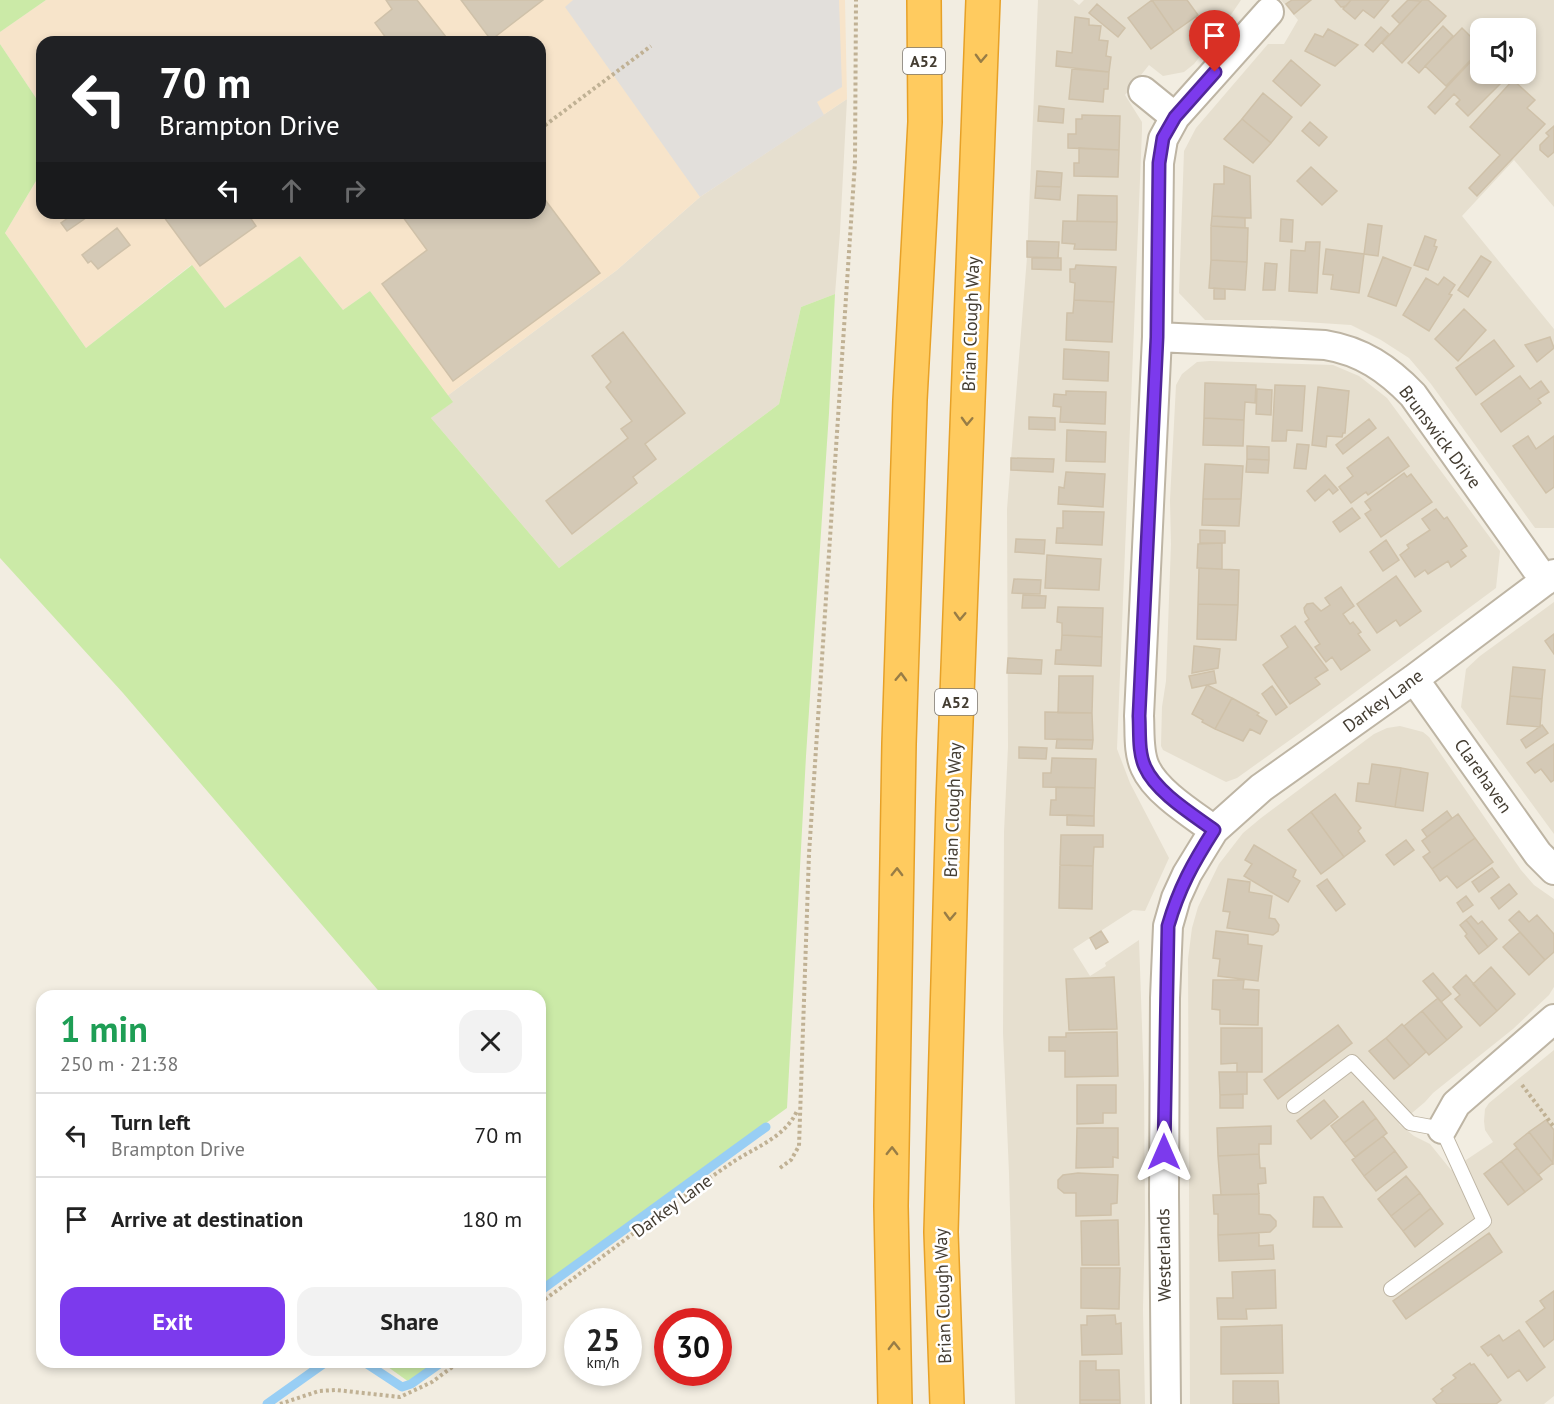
<!DOCTYPE html>
<html lang="en">
<head>
<meta charset="utf-8">
<style>
  :root { --surface:#fff; --page:#f2f2f2; --text:#222; --muted:#767676; --line:#e0e0e0; --accent:#7c3aed }
  body { margin:0; font-family:"PT Sans",sans-serif; background:var(--page); color:var(--text); height:100vh; display:flex; flex-direction:column; font-size:22px; white-space:nowrap }
  * { box-sizing:border-box; margin:0 }
  p { font-size:20px; color:var(--muted) }
  .icon { flex:none; width:33px; height:33px; fill:none; stroke:currentColor; stroke-width:2; stroke-linecap:round; stroke-linejoin:round }
  .map { position:relative; flex:1; overflow:hidden }
  .panel { position:absolute; left:36px; top:990px; width:510px; height:378px; display:flex; flex-direction:column; background:var(--surface); border-radius:18px; box-shadow:0 3px 9px #0003 }
  .panel>* { flex:none }
  .banner { position:absolute; left:36px; top:36px; width:510px; height:183px; border-radius:18px; box-shadow:0 3px 9px #0003; background:#202124; color:#fff; overflow:hidden }
  .tools { position:absolute; left:1470px; top:18px; display:grid; gap:12px }
  .tools a { display:grid; place-items:center; width:66px; height:66px; border-radius:12px; background:var(--surface); box-shadow:0 3px 9px #0003; font-size:30px }
  .speed { position:absolute; left:564px; top:1308px; display:flex; gap:12px; font-size:30px; font-weight:700; text-align:center }
  .speed>* { display:grid; place-content:center; width:78px; height:78px; border-radius:50%; background:var(--surface); box-shadow:0 3px 9px #0003; line-height:1 }
  .speed small { font-size:15px; font-weight:400 }
  .speed .limit { border:9px solid #d22; background:#fff; color:#111 }
  .pin { position:absolute; display:grid; place-items:center; width:51px; height:51px; color:#fff; margin:-62px -26px; border-radius:50% 50% 50% 0; rotate:-45deg; box-shadow:0 0 6px #0007 }
  .pin .icon { rotate:45deg }
  .me { position:absolute; width:66px; margin:-33px; rotate:0deg; stroke-linejoin:round; filter:drop-shadow(0 0 4px #0008) }
  .turn { display:flex; align-items:center; gap:21px; height:126px; padding:0 24px; font-size:27px }
  .turn .icon { width:78px; height:78px; stroke-width:2.5 }
  .turn b { display:block; font-size:42px; line-height:51px }
  .lanes { display:flex; align-items:center; height:57px; padding:0 24px; background:#0003; justify-content:center; gap:30px; direction:ltr }
  .lanes .off { opacity:.35 }
  .round { display:grid; place-items:center; flex:none; width:63px; height:63px; border-radius:18px; background:var(--page) }
  .head { display:flex; align-items:center; justify-content:space-between; height:102px; padding:0 24px }
  h1 { font-size:36px; font-weight:700; line-height:45px; color:#1e9e55 }
  .primary-button { display:flex; gap:12px; margin-top:auto; padding:12px 24px }
  .primary-button a { flex:1; height:69px; border-radius:18px; background:var(--accent); color:#fff; font-size:24px; font-weight:700; line-height:69px; text-align:center }
  .primary-button a+a { background:var(--page); color:var(--text) }
  ul { padding:0; list-style:none }
  li { display:flex; align-items:center; gap:18px; height:84px; padding:0 24px; border-top:2px solid var(--line) }
  li div { flex:1 }
  li b { display:block; font-size:22px }
  li em { font-style:normal }
  .map>svg:first-child { display:block }
  .residential { fill:#e6dfcf; fill-rule:evenodd }
  .commercial { fill:#f7e4ca }
  .green { fill:#cbeaa7 }
  .parking { fill:#e2dfdb }
  .lines { fill:none; stroke-linecap:round; stroke-linejoin:round }
  .stream { stroke:#98cef4; stroke-width:9 }
  .building { fill:#d4c9b6; stroke:#cfc1a9; stroke-width:1.5 }
  .lane-casing { stroke:#beb5a4; stroke-width:16 }
  .street-casing { stroke:#beb5a4; stroke-width:32 }
  .highway-casing { stroke:#e7a127; stroke-width:36 }
  .path { stroke:#c0b194; stroke-width:4; stroke-dasharray:3 3; stroke-linecap:butt }
  .lane { stroke:#fff; stroke-width:14 }
  .street { stroke:#fff; stroke-width:28 }
  .highway { stroke:#ffcb5f; stroke-width:33 }
  .oneway { stroke:#987d46 }
  .route-casing { stroke:#51269a; stroke-width:15 }
  .route { stroke:#7c3aed; stroke-width:10 }
  .labels { text-anchor:middle; stroke-width:5; stroke-linejoin:round; paint-order:stroke }
  .shield { fill:#fff; stroke:#7c7770; stroke-width:1.5 }
  .shield-label { font-size:16px; font-weight:bold; fill:#443d32 }
  .street-label { font-size:18px; fill:#443d32; stroke:#fff }
</style>
</head>
<body>
<div class="map">
<svg width="1554" height="1404" viewBox="0 0 1554 1404">
  <rect width="100%" height="100%" fill="#f2ede1"/>
  <path class="residential" d="M1038,0H1073L1079,5L1084,0H1241L1220,31L1194,64L1184,72L1163,76L1149,65L1125,95L1142,122V130L1117,749L1130,783L1169,858L1145,911L1133,910L1073,949L1090,976L1106,966L1105,963L1139,940L1144,1084L1145,1219L1143,1310L1145,1404H1015L1009,1173L1003,1033L1004,832L1008,747L1007,509L1027,257Z
    M1281,0H1554V207L1514,160L1462,216L1554,329V528H1535L1431,384L1409,358L1381,340L1351,325L1274,320H1205L1179,293L1184,151L1196,128L1268,44H1284L1298,20ZM1480,28H1526V74H1480Z
    M847,99L840,232L835,294L801,307L779,404L559,568L431,418L452,402L447,396L617,270L700,197Z
    M1210,361L1333,365L1359,376L1387,398L1500,551L1496,588L1304,730L1237,778L1226,782L1163,750L1161,746L1162,707L1166,681L1171,544L1170,500L1176,385L1182,374L1197,362Z
    M1554,602V834L1461,707L1466,669L1480,656Z
    M1400,726L1423,732L1429,737L1521,870L1534,885L1554,899V987L1549,995L1513,1029L1433,1093L1425,1102L1399,1124L1414,1136L1430,1144L1451,1170L1493,1142L1485,1130L1484,1121L1485,1109L1489,1103L1554,1050V1396L1544,1404H1190L1188,959L1192,928L1198,907L1219,864L1243,833L1261,818L1374,734L1387,728Z"/>
  <path class="commercial" d="M46,0H845L847,99L700,197L617,270L447,396L370,291L343,310L300,256L225,308L191,265L86,348L5,233L42,171V213H540V42H42V107L0,44V32Z"/>
  <path class="green" d="M0,0H46L0,32Z
    M0,44L42,107V171L5,233L86,348L192,265L225,308L300,256L343,310L370,291L453,402L431,418L559,568L779,404L801,307L835,294L829,413L806,756L787,1108L540,1287V996H383L123,693L0,558Z
    M381,1362H436L409,1382Z"/>
  <path class="parking" d="M573,0H839L842,87L817,102L824,115L700,197L565,7Z"/>
  <g class="lines">
    <path class="stream" d="M540,1291L766,1127
      M364,1362L402,1387L411,1384L442,1362
      M267,1404L326,1362"/>
  </g>
  <path class="building" d="M417,0L450,42H389L375,23L392,9L386,0Z
    M461,0H543L491,40Z
    M1152,0H1187L1198,15L1174,32Z
    M1152,0L1174,32L1151,49L1128,18Z
    M1292,0H1311L1294,14L1286,4Z
    M1335,0H1351L1346,6L1341,7Z
    M1351,0H1389L1374,18L1363,10L1355,19L1343,9Z
    M1408,0L1421,1L1400,24L1392,16Z
    M1422,0H1428L1446,16L1402,63L1382,43Z
    M1097,4L1125,28L1118,37L1089,13Z
    M1075,17L1089,19V25L1101,26L1099,40L1108,41L1106,56L1111,57L1109,72L1056,66L1057,51L1072,53Z
    M1443,26L1453,36L1419,73L1408,63Z
    M1381,27L1389,34L1373,52L1365,45Z
    M1462,28L1480,46V50L1446,86L1425,66Z
    M1328,29L1358,45L1335,66L1305,51L1315,34L1323,37Z
    M1477,55L1480,58V74H1510L1468,116L1456,104L1460,100L1454,94L1435,114L1428,107Z
    M1291,60L1320,85L1301,106L1273,81Z
    M1072,69L1109,72L1108,89H1104L1103,102L1069,99Z
    M1513,80L1535,100L1527,108L1545,124L1477,196L1469,188L1500,155L1470,127Z
    M1263,93L1292,117L1271,143L1242,119Z
    M1039,106L1064,109L1063,123L1038,121Z
    M1082,115L1120,116L1119,150L1068,148V134H1076V119H1082Z
    M1242,119L1271,143L1253,163L1224,139Z
    M1310,122L1327,137L1319,146L1302,131Z
    M1554,126V152L1548,157L1540,150V145L1549,136L1546,133Z
    M1079,148L1119,150L1118,177L1074,176V163H1079Z
    M1224,166L1250,176L1251,218L1212,216L1214,184H1224Z
    M1311,167L1337,191L1322,205L1297,181Z
    M1037,171L1062,173L1061,187L1036,186Z
    M1036,186L1061,187L1060,200L1035,198Z
    M540,193L600,273L453,381L382,284L427,250L400,213H540Z
    M1078,195L1117,196V222L1077,221Z
    M75,213H93L67,231L61,223Z
    M161,213H247L256,226L200,266Z
    M1212,216L1245,218V228L1211,226Z
    M1281,219L1293,220L1292,242L1280,241Z
    M1063,221L1117,222L1116,250L1074,249L1075,244L1062,243Z
    M1368,224L1382,226L1378,256L1364,254Z
    M1211,226L1248,228L1247,262L1211,260Z
    M117,228L130,245L98,269L91,261L88,263L82,255Z
    M1425,236L1436,240L1434,246L1437,247L1428,270L1414,265Z
    M1027,241L1059,242L1058,258L1027,257Z
    M1306,242H1320L1317,293L1289,291L1291,250L1305,251Z
    M1326,249L1364,254L1359,293L1331,289L1333,275L1323,274Z
    M1481,256L1491,262L1468,297L1458,290Z
    M1383,257L1411,268L1396,306L1368,296Z
    M1032,258H1061V270L1032,269Z
    M1211,260L1247,262L1245,290L1209,288Z
    M1265,263L1277,264L1275,290H1263Z
    M1076,265L1116,267L1114,302L1074,300L1075,283L1070,282V269H1075Z
    M1444,277L1455,285L1449,294L1452,295L1429,331L1403,315L1426,278L1438,285Z
    M1214,288L1225,289V299H1214Z
    M1074,300L1114,302L1112,342L1066,340L1067,313H1073Z
    M1464,309L1486,330L1458,361L1435,339Z
    M623,332L685,413L645,444L656,459L633,477L637,483L572,534L546,501L628,438L621,429L632,421L606,387L611,382L592,356Z
    M1550,337L1554,348L1537,362L1525,345Z
    M1494,340L1514,366L1476,395L1456,368Z
    M1064,349L1109,352L1108,381L1063,379Z
    M1520,376L1530,389L1541,381L1549,392L1538,399L1541,403L1501,432L1481,404Z
    M1205,383L1256,385L1255,403L1245,402L1244,420L1204,418Z
    M1275,385L1305,386L1302,431L1287,430L1286,441H1272Z
    M1318,387L1349,391L1345,433H1343L1342,437L1327,436L1326,447L1312,445Z
    M1257,389L1272,390L1271,415L1256,414Z
    M1066,391L1106,392L1105,424L1060,422L1061,407L1053,406L1054,394L1066,395Z
    M1029,417L1055,418V430L1029,429Z
    M1204,418L1244,420L1243,446L1203,445Z
    M1369,419L1376,428L1343,454L1336,445Z
    M1067,430L1106,432L1105,462L1066,461Z
    M1528,436L1536,449L1554,436V487L1546,493L1513,446Z
    M1388,437L1409,466L1368,495L1366,492L1351,503L1339,487L1353,476L1347,468Z
    M1297,444L1309,445L1306,469L1294,468Z
    M1247,446L1269,447V460L1247,459Z
    M1011,458L1054,459L1053,472L1011,470Z
    M1247,459L1269,460L1268,473L1246,472Z
    M1205,464L1243,466L1241,499H1203Z
    M1066,472L1105,474L1103,507L1058,504L1059,487L1064,488Z
    M1404,473L1407,477L1411,474L1432,502L1381,537L1365,514L1371,510L1365,502Z
    M1325,475L1338,490L1333,494L1329,489L1315,501L1307,491Z
    M1203,499H1241L1239,526L1202,525Z
    M1352,508L1360,518L1340,532L1333,522Z
    M1436,509L1444,519L1447,517L1467,546L1461,550L1466,556L1451,567L1448,561L1428,574L1425,570L1415,577L1400,555L1409,548L1407,545L1430,530L1422,519Z
    M1063,511L1104,512L1102,545L1056,543L1057,528H1063Z
    M1200,530L1225,531V543H1200Z
    M1016,539L1045,540L1044,554L1015,552Z
    M1386,540L1399,560L1383,571L1370,552Z
    M1222,543V569L1197,568L1198,544Z
    M1047,555L1101,559L1099,590L1045,588Z
    M1199,568L1239,570L1238,605L1198,604Z
    M1396,576L1421,611L1400,626L1396,620L1377,633L1357,604Z
    M1014,579L1041,580L1040,594L1012,593Z
    M1341,587L1354,606L1343,614L1350,624L1353,622L1361,632L1358,634L1370,650L1341,670L1332,657L1326,662L1315,647L1320,644L1305,622L1309,619L1305,613L1304,608L1307,604L1313,603L1321,611L1330,605L1325,598Z
    M1023,595L1046,596L1045,608H1022Z
    M1198,604L1238,605L1236,640L1197,639Z
    M1058,607L1103,608L1102,637L1062,635V623L1057,622Z
    M1295,626L1328,670L1315,678L1320,684L1290,704L1263,665L1288,647L1281,636Z
    M1554,634V654L1545,641Z
    M1062,635L1102,637L1101,666L1055,664L1056,650H1061Z
    M1194,646L1220,649L1218,668L1192,673Z
    M1008,658L1042,660L1041,674L1007,673Z
    M1513,667L1545,670L1542,699L1510,696Z
    M1214,671L1216,683L1192,688L1189,676Z
    M1059,676H1093L1092,713H1058Z
    M1207,685L1232,698L1215,729L1202,722L1203,720L1192,714Z
    M1272,686L1287,707L1276,715L1262,694Z
    M1510,696L1542,699L1540,727L1507,724Z
    M1232,698L1259,713L1257,715L1267,721L1260,734L1250,729L1243,741L1215,729Z
    M1045,712L1092,713L1093,740L1045,739Z
    M1542,725L1548,733L1526,748L1521,740Z
    M1057,739L1093,740L1092,749L1056,748Z
    M1554,744V780L1551,782L1541,769L1535,773L1527,763Z
    M1019,747L1047,748L1046,759L1019,758Z
    M1052,758L1096,759L1095,788L1043,787V773H1051Z
    M1372,764L1401,768L1395,807L1356,801L1358,783L1369,784Z
    M1401,768L1428,773L1423,811L1395,807Z
    M1056,787L1095,788L1094,816L1050,815L1051,800H1056Z
    M1335,794L1361,828L1358,831L1365,841L1344,857L1311,812Z
    M1447,811L1452,818L1427,837L1422,830Z
    M1311,812L1344,857L1321,874L1288,830Z
    M1458,814L1475,838L1432,869L1423,857L1430,852L1422,841Z
    M1067,815L1094,816V826L1067,825Z
    M1061,835H1103V847H1094L1093,866L1060,865Z
    M1475,838L1493,862L1457,888L1447,876L1440,881L1432,869Z
    M1406,840L1414,850L1394,865L1386,855Z
    M1254,845L1296,870L1293,877L1300,881L1288,902L1244,876L1252,864L1245,860Z
    M1060,865L1093,866L1092,909L1059,908Z
    M1492,868L1499,877L1479,892L1472,882Z
    M1228,879L1250,882L1249,892L1272,896L1269,918L1275,919L1279,925L1278,931L1273,935L1227,928L1230,912L1223,911Z
    M1327,879L1345,904L1336,911L1317,886Z
    M1509,884L1517,894L1499,909L1491,898Z
    M1466,896L1473,905L1463,912L1457,903Z
    M1519,911L1529,922L1537,915L1554,934V952L1545,960L1509,920Z
    M1471,916L1478,924L1482,921L1497,939L1488,947L1466,920Z
    M1466,920L1488,947L1479,954L1465,936L1467,934L1460,925Z
    M1101,931L1108,942L1096,949L1090,938Z
    M1216,931L1248,935V944L1262,946L1258,981L1218,976L1220,959L1213,958Z
    M1520,932L1545,960L1529,975L1503,947Z
    M1491,967L1515,994L1497,1011L1473,984Z
    M1433,973L1451,994L1441,1002L1423,981Z
    M1466,975L1497,1011L1480,1026L1455,999L1460,995L1453,987Z
    M1114,977L1117,1029L1069,1030L1066,979Z
    M1213,980H1244L1243,989L1259,990L1258,1025L1220,1024V1010L1212,1009Z
    M1438,998L1462,1027L1447,1040L1422,1011Z
    M1422,1011L1447,1040L1429,1055L1404,1026Z
    M1402,1024L1426,1052L1410,1066L1386,1038Z
    M1338,1025L1352,1043L1278,1099L1264,1080Z
    M1221,1028H1262V1072H1237V1063L1221,1064Z
    M1117,1032L1118,1076L1065,1077V1051H1049V1037H1066V1033Z
    M1386,1038L1410,1066L1394,1079L1369,1051Z
    M1219,1072H1247V1094L1220,1095Z
    M1077,1085H1116V1113H1103V1123L1077,1124Z
    M1243,1094V1108H1220V1095Z
    M1324,1100L1338,1117L1311,1139L1297,1121Z
    M1363,1101L1376,1118L1344,1143L1331,1126Z
    M1376,1118L1387,1133L1355,1157L1344,1143Z
    M1546,1120L1554,1130L1553,1163L1529,1132Z
    M1271,1126V1144H1259V1154L1218,1156L1217,1128Z
    M1077,1128H1118V1158L1113,1157V1167L1076,1168Z
    M1529,1132L1553,1163L1538,1175L1514,1144Z
    M1383,1136L1395,1151L1364,1176L1352,1160Z
    M1517,1148L1542,1179L1525,1192L1501,1161Z
    M1395,1151L1407,1167L1376,1191L1364,1176Z
    M1259,1154L1260,1168H1265L1266,1183L1258,1184L1259,1194L1221,1195L1218,1156Z
    M1501,1161L1525,1192L1508,1205L1484,1174Z
    M1078,1173L1118,1175L1117,1203L1111,1204V1215L1076,1216V1193H1064L1058,1188V1180L1063,1175Z
    M1406,1176L1420,1193L1391,1216L1378,1199Z
    M1420,1193L1431,1208L1403,1231L1391,1216Z
    M1259,1194V1214L1270,1215L1276,1221V1226L1270,1232L1218,1235V1214H1214L1213,1195Z
    M1314,1197H1323L1342,1227H1313Z
    M1431,1208L1443,1224L1415,1247L1403,1231Z
    M1118,1220L1119,1265H1082L1081,1221Z
    M1259,1233V1246L1273,1245L1274,1259L1219,1261L1218,1235Z
    M1489,1233L1502,1252L1406,1319L1393,1301Z
    M1081,1268H1120L1119,1309L1081,1308Z
    M1275,1270L1276,1308L1246,1309L1247,1319H1218L1217,1298H1233L1232,1272Z
    M1554,1291V1339L1544,1347L1526,1322L1545,1308L1540,1301Z
    M1115,1315L1116,1324L1121,1323L1122,1354L1082,1355L1081,1325H1087V1316Z
    M1282,1325L1283,1373L1221,1374V1327Z
    M1519,1330L1545,1367L1527,1381L1519,1370L1508,1378L1491,1354L1488,1356L1481,1347L1499,1335L1503,1341Z
    M1080,1361H1096V1370H1119L1120,1400H1080Z
    M1470,1363L1471,1365L1474,1364L1501,1400L1496,1404H1437L1433,1399L1443,1391L1441,1389L1456,1378L1453,1375Z
    M1233,1381H1278L1279,1404H1233Z
    M1080,1400H1120V1404H1080Z"/>
  <g class="lines">
    <g class="lane-casing">
      <path id="lane" d="M1294,1106L1352,1062L1410,1123L1442,1129L1484,1221L1391,1289"/>
    </g>
    <g class="street-casing">
      <path id="street" d="M1143,91L1175,117
        M1157,337L1325,345C1362,351 1388,369 1413,395L1545,581
        M1414,679L1538,854L1554,870
        M1214,830C1192,814 1156,792 1145,767C1138,752 1140,732 1139,716L1157,337L1159,163L1163,139L1175,117L1269,12
        M1442,1129L1456,1104L1554,1019
        M1166,1404L1164,1196L1165,998L1168,926L1176,898L1187,874L1214,830L1261,788L1414,679L1554,574"/>
    </g>
    <g class="highway-casing">
      <path id="highway" d="M895,1404L891,1206L899,744L910,400L925,122L924,0
        M947,1404L941,1232L953,802L983,0"/>
    </g>
    <path class="path" d="M540,129L651,46
      M1522,1085L1554,1127
      M780,1168L791,1160L799,1146L809,854L855,162L856,0
      M540,1303C603,1257 665,1208 730,1164C753,1148 785,1138 797,1111
      M280,1404L319,1391L336,1390L400,1397L432,1382L459,1362"/>
    <use href="#lane" class="lane"/>
    <use href="#street" class="street"/>
    <use href="#highway" class="highway"/>
  </g>
  <defs><path id="oneway-chevron" d="M-2-3.5L2.5 0L-2 3.5" fill="none" stroke-width="1.6" stroke-linecap="round" stroke-linejoin="round" transform="scale(1.5)"/></defs>
  <g class="oneway">
    <use href="#oneway-chevron" transform="translate(981 58) rotate(92)"/>
    <use href="#oneway-chevron" transform="translate(967 421) rotate(92)"/>
    <use href="#oneway-chevron" transform="translate(960 616) rotate(92)"/>
    <use href="#oneway-chevron" transform="translate(901 677) rotate(-88)"/>
    <use href="#oneway-chevron" transform="translate(897 872) rotate(-89)"/>
    <use href="#oneway-chevron" transform="translate(950 916) rotate(92)"/>
    <use href="#oneway-chevron" transform="translate(892 1151) rotate(-89)"/>
    <use href="#oneway-chevron" transform="translate(894 1346) rotate(-91)"/>
  </g>
  <g class="lines">
    <g class="route-casing">
      <path id="route" d="M1164,1152L1168,926C1179,888 1193,863 1214,830C1192,814 1156,792 1145,767C1138,752 1140,732 1139,716L1157,337L1159,163L1163,138L1175,117L1215,72"/>
    </g>
    <use href="#route" class="route"/>
  </g>
  <g class="labels">
    <g class="shield">
      <rect x="903" y="48" width="42" height="26" rx="4.5"/>
      <rect x="935" y="689" width="42" height="26" rx="4.5"/>
    </g>
    <g class="shield-label">
      <text x="924" y="67">A52</text>
      <text x="956" y="708">A52</text>
    </g>
    <g class="street-label">
      <text transform="translate(971 324) rotate(-88)" y="6">Brian Clough Way</text>
      <text transform="translate(1440 437) rotate(53)" y="6">Brunswick Drive</text>
      <text transform="translate(1383 701) rotate(-36)" y="6">Darkey Lane</text>
      <text transform="translate(1483 776) rotate(55)" y="6">Clarehaven</text>
      <text transform="translate(953 810) rotate(-88)" y="6">Brian Clough Way</text>
      <text transform="translate(672 1206) rotate(-36)" y="6">Darkey Lane</text>
      <text transform="translate(1164 1255) rotate(-91)" y="6">Westerlands</text>
      <text transform="translate(943 1296) rotate(-92)" y="6">Brian Clough Way</text>
    </g>
  </g>
</svg>
<div class="tools">
<a><svg class="icon" aria-label="sound" viewBox="0 0 24 24"><path d="M4 9h4l5-4v14l-5-4H4zM17 9q2 3 0 6"/></svg></a>
</div>
<div class="speed"><div>25<small>km/h</small></div><div class="limit">30</div></div>
<div class="pin" style="left:1215px;top:72px;background:#d93025"><svg class="icon" aria-label="arrive" viewBox="0 0 24 24"><path d="M6 21V4h12l-3 4 3 4H6"/></svg></div>
<svg class="me" style="left:1164px;top:1152px" viewBox="-20 -20 40 40"><path d="M0-17L14 15 0 8-14 15z" fill="#7c3aed" stroke="#fff" stroke-width="4"/></svg>
<div class="banner">
<div class="turn"><svg class="icon" aria-label="left" viewBox="0 0 24 24"><path d="M17 20v-9H6M10 6l-5 5 5 5"/></svg><div><b>70 m</b>Brampton Drive</div></div>
<div class="lanes"><svg class="icon" aria-label="left" viewBox="0 0 24 24"><path d="M17 20v-9H6M10 6l-5 5 5 5"/></svg><svg class="icon off" aria-label="ahead" viewBox="0 0 24 24"><path d="M12 20V5M6 11l6-6 6 6"/></svg><svg class="icon off" aria-label="right" viewBox="0 0 24 24"><path d="M7 20v-9h11M14 6l5 5-5 5"/></svg></div>
</div>
<section class="panel">
<div class="head"><div><h1>1 min</h1><p>250 m · 21:38</p></div><a class="round"><svg class="icon" aria-label="close" viewBox="0 0 24 24"><path d="M6 6l12 12M18 6L6 18"/></svg></a></div>
<ul>
<li><svg class="icon" aria-label="left" viewBox="0 0 24 24"><path d="M17 20v-9H6M10 6l-5 5 5 5"/></svg><div><b>Turn left</b><p>Brampton Drive</p></div><em>70 m</em></li>
<li><svg class="icon" aria-label="arrive" viewBox="0 0 24 24"><path d="M6 21V4h12l-3 4 3 4H6"/></svg><div><b>Arrive at destination</b></div><em>180 m</em></li>
</ul>
<div class="primary-button"><a>Exit</a><a>Share</a></div>
</section>
</div>
</body>
</html>
